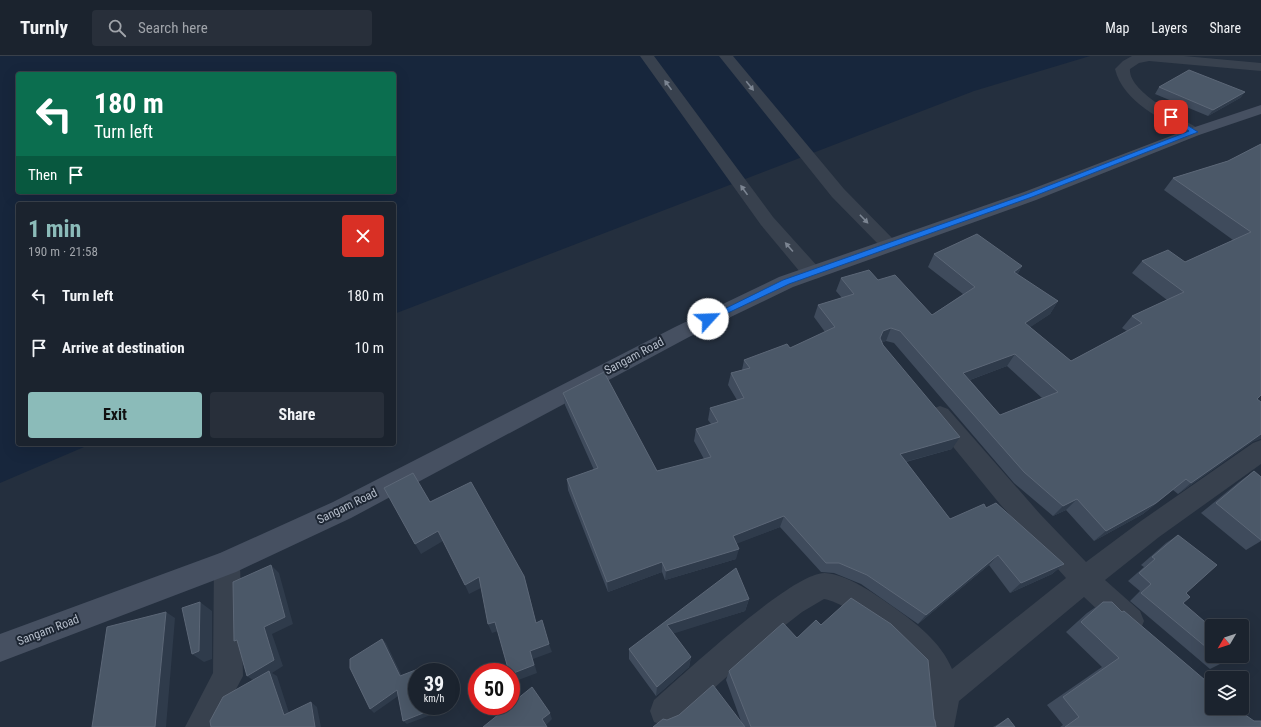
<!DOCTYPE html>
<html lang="en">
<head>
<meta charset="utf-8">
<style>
  :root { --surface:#1b232e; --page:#282f3a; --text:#f1f3f6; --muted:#a0a4aa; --line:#39404a; --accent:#8bbbb9 }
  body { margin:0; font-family:"Roboto Condensed",sans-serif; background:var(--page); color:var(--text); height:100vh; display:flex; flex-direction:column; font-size:15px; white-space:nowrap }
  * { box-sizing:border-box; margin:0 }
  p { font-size:13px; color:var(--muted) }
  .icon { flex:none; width:22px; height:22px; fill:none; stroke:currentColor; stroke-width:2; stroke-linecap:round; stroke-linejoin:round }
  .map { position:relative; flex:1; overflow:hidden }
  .details { position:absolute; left:16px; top:146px; width:380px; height:244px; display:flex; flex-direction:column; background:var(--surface); border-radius:4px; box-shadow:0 4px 16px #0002,0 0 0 1px var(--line) }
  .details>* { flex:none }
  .hud { position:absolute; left:16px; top:16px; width:380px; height:122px; border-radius:4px; box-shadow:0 4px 16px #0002,0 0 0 1px var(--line); background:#0b6e4f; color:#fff; overflow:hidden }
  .needle { width:26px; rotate:231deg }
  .buttons { position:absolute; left:1205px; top:563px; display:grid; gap:8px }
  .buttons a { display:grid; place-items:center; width:44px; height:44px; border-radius:4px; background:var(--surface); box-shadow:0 4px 16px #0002,0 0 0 1px var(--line); font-size:20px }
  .speed { position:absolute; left:408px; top:607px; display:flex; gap:8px; font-size:20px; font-weight:700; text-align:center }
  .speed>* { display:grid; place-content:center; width:52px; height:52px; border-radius:50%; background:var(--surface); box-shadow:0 4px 16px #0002,0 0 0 1px var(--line); line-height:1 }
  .speed small { font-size:10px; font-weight:400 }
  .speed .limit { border:6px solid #d22; background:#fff; color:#111 }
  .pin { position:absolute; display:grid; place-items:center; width:34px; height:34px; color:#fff; margin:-17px; border-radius:8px; box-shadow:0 2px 6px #0006 }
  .me { position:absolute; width:44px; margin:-22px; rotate:65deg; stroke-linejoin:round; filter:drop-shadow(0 0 3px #0008) }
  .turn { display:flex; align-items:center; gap:14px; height:84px; padding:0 12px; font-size:18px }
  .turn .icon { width:52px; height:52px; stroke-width:2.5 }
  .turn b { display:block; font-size:28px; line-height:34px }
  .then { display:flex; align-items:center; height:38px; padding:0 12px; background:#0003; gap:8px; font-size:15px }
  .round { display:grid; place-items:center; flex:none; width:42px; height:42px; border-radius:4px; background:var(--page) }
  .overview { display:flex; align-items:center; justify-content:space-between; height:68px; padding:0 12px }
  h1 { font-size:24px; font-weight:700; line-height:30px; color:var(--accent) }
  .primary-button { display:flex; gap:8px; margin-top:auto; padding:8px 12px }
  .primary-button a { flex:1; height:46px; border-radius:4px; background:var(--accent); color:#111; font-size:16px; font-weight:700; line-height:46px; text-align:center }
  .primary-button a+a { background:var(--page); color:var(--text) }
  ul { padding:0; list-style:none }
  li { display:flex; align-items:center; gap:12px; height:52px; padding:0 12px }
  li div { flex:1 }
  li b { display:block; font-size:15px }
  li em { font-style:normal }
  header { display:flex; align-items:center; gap:24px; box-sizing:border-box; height:56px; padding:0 20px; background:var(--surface); border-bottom:1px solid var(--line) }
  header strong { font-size:19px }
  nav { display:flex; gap:22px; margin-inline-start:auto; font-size:14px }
  .search { width:280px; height:36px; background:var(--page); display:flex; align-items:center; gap:10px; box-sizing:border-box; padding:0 14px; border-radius:4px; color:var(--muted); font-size:15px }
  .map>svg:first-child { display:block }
  .water { fill:#17263c; fill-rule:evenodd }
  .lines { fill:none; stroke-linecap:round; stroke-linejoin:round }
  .minor { fill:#38414e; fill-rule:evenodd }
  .tertiary { fill:#38414e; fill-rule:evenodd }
  .secondary { fill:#465061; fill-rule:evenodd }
  .wall { fill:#3f4b5c; fill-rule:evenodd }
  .shaded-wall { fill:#2f3b4b }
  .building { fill:#4b5868; stroke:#5c6777; fill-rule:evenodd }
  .oneway { fill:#7c8592 }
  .route { fill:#1a73e8; stroke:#114b97 }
  .labels { text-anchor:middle; stroke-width:4; stroke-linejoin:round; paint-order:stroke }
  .street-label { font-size:12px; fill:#b4bcc9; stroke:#1d2633 }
</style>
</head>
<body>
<header>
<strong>Turnly</strong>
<div class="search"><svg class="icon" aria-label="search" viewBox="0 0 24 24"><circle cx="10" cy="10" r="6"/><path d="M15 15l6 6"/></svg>Search here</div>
<nav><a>Map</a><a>Layers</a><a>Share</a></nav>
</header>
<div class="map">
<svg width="1261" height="671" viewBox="0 0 1261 671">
  <rect width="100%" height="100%" fill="#242f3e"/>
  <path class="water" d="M0,0H1090L974,35L394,258V148H18V388H91L0,427ZM18,18H394V136H18Z"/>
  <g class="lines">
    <path class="minor" d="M1132,0H1184L1261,7V15L1149,5L1139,7L1130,13C1128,36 1182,62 1199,73L1202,76L1199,79H1189C1162,63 1123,46 1115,13L1123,5Z
      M940,350L948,353L1040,458L1086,506L1141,465L1253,387L1261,384V408L1159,481L1105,524L1140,555L1144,565L1140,575L1130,579L1120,575L1084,541L959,645L954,671H924C926,657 933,643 929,629C920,601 852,548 824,543L802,556L779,574L676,666L665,670L654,666L650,655L654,644C683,619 792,516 825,517C847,518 875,538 892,550C916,567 941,586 952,613L1066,522L999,447L932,365L929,359L932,353Z
      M227,495L236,498L240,507L243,620L216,671H185L213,617L214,507L218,498Z"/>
    <path class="tertiary" d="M640,0H654L773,161L819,212L822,217L819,222L812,223L805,222L761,169Z
      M719,0H733L844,133L895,185L898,189L895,193L889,195L883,193L832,141Z"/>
    <path class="secondary" d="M1261,49V58L1199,79L1036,144L793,231L689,281L351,462L236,516L0,606V578L220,497L333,446L675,271L779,221L1024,136L1189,73Z"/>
  </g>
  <path class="wall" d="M1159,31L1245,36L1240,42L1208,60L1155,38Z
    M1261,88L1257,343L1252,386L1178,438L1173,434L1143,458L1094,485L1066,454L1053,460L1014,427L894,287L886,285L882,286L883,289L952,393L906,406L950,463L986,452L1064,508L1052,518L1010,537L989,509L918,568L861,528L834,517L821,516L780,471L737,487L736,503L665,524L662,516L608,536L568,434L567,423L594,414L565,349L563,337L657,415L704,403L694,385L696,373L711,368L708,364L710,352L737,344L728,329L731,317L742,314L744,304L790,292L825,276L814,261L818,249L842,242L836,235L841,222L878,224L932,259L963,238L928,211L934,198L1022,210L1017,219L1058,245L1050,258L1030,271L1071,305L1127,275L1122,272L1132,260L1167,244L1132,217L1142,205L1185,206L1233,184L1164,134L1173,122L1228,105ZM1007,310L1042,342L1000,359L970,324Z
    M1254,415L1261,421V485L1246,494L1201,457L1239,426Z
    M1178,479L1186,537L1183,547L1212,572V600H1230L1224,606L1210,613L1130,545L1140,535L1128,525L1144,511L1141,509L1166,487Z
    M749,543L745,555L673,577L691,601L689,611L656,640L629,603V593Z
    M1103,546L1122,556L1124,555L1244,658L1261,671H1060L1063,669L1047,649L1102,611L1066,576L1087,557Z
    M821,569L934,663L936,671H653L667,664L742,668L726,624L729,615Z
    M1008,662L1015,671H993L995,670Z"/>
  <path class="shaded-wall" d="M1245,36L1240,42L1208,60L1213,54Z
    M1022,210L1015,223L1014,216Z
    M1058,245L1050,258L1017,280L1025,267Z
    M891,272L886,285L878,287L883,275Z
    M1015,298L1007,310L956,329L963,317Z
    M1261,378V383L1252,386L1178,438L1191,427Z
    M960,381L952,393L893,409L900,398Z
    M1077,443L1066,454L1053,460L1063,450Z
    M1156,447L1143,458L1094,485L1106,475Z
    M784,460L780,471L731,490L733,480Z
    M438,475L443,485L421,498L415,488Z
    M739,493L736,503L665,524L666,515Z
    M998,499L989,509L918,568L926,559Z
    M662,506V516L608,536L607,526Z
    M1064,508L1052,518L1010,537L1021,527Z
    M271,509L279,517L293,568L272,578L283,610L272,617L277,620L291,663L284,659L256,626L247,620L264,571Z
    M524,520L527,529L538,575L536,567Z
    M479,521L483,531L469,538L465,529Z
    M749,543L745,555L666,580L667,569Z
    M200,546L212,555V603L204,606L192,598Z
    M166,556L175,562L166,671H155Z
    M495,566L498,575L492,577L488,568Z
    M382,583L386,587L404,624L400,620Z
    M549,588L552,596L533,603L537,617L513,626L511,622V618L530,595Z
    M691,601L689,611L656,640L657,631Z
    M431,608L434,612L435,616H433Z
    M397,634L401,638L374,657L370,653Z
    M311,646L317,651L321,671H315Z
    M441,650H443L444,654L407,668L403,665Z
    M550,657L552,663L545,670L542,663Z"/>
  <path class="building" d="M1189,14L1245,36L1213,54L1159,31Z
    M1261,88V339L1257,343L1261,346V378L1191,427L1186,423L1156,447L1106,475L1077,443L1063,450L1024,416L900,275L891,272L883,275L880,282L883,289L960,381L900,398L950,463L984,448L986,452L996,447L1064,508L1021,527L998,499L926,559L867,519L839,507H826L784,460L733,480L739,493L666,515L662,506L607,526L567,423L598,412L563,337L604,316L657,415L711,401L696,373L718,366L710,352L744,342L731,317L750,312L744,304L787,288L790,292L835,271L818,249L854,238L841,222L869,214L878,224L895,219L932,259L975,231L934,198L977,178L1022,210L1014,216L1058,245L1025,267L1071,305L1142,267L1132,260L1184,236L1142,205L1168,194L1185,206L1251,176L1173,122L1228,105ZM1015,298L1058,336L1000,359L963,317Z
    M1254,415L1261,421V484L1216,447Z
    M413,417L430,446L471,426L524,520L536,567L542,564L549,588L530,595L534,609L511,618V616H509L495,566L488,568L479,521L465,529L438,475L415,488L384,432Z
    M1178,479L1217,509L1186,537L1190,541L1183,547L1212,572V596L1141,537L1151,528L1139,517L1155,503L1152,501Z
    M271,509L285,561L264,571L274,604L247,620L237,584L234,585L233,526Z
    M736,512L749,543L667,569L691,601L657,631L629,593Z
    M851,542L891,568L928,604L934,663L935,665L936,671H751L729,615L783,567L797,582L816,564L821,569Z
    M200,546L199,595L192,598L182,552Z
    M1103,546H1112L1122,556L1124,555L1212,630V652H1237L1244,658L1254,665H1261V671H1065L1079,661L1063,641L1119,602L1081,566Z
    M166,556L155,671H92L107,571Z
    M382,583L400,620L431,608L433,616H417V650H441L403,665L397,634L370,653L350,612V603Z
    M1217,600H1230L1224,606Z
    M269,615L284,659L311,646L315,671H211L210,665L223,641Z
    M713,629L745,671H653L663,663L667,664L679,659Z
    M532,631L550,657L542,663L547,671H483L509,650H511V648Z
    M1008,662L1015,671H996Z"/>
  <defs><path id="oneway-solid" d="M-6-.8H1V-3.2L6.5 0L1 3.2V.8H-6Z"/></defs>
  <g class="oneway">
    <use href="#oneway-solid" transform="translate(668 29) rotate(-126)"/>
    <use href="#oneway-solid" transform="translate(750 30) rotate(51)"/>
    <use href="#oneway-solid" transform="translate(744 134) rotate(-126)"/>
    <use href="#oneway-solid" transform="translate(864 163) rotate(46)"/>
    <use href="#oneway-solid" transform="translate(789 191) rotate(-131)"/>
  </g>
  <path class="route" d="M1171,59L1198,76L1032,141L789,228L711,265L708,266L704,263L783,224L1027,138L1189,75L1169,62L1168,61Z"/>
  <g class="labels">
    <g class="street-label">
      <text transform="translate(634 300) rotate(-28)" y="4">Sangam Road</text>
      <text transform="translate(347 450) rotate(-26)" y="4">Sangam Road</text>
      <text transform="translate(48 574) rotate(-21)" y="4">Sangam Road</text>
    </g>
  </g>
</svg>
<div class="buttons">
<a><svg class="needle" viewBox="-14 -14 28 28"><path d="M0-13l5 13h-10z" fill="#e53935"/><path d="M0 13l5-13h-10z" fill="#a0a4aa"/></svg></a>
<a><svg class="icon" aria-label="layers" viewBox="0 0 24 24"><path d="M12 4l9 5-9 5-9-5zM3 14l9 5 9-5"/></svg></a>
</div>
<div class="speed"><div>39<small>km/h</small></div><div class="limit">50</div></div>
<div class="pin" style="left:1171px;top:61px;background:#d93025"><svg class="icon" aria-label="arrive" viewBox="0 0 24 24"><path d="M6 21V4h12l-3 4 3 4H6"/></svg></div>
<svg class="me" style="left:708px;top:263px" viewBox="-20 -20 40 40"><circle r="19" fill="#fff"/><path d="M0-13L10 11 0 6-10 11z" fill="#1a73e8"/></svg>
<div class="hud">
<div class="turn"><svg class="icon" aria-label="left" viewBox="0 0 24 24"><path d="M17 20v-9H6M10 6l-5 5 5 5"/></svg><div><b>180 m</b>Turn left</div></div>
<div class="then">Then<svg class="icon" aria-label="arrive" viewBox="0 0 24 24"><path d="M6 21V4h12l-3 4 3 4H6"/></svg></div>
</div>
<section class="details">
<div class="overview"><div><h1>1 min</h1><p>190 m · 21:58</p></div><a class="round" style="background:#d93025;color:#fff"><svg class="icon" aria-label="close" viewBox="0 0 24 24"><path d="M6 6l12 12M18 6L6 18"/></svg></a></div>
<ul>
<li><svg class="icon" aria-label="left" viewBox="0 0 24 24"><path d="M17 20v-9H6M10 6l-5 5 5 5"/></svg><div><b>Turn left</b></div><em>180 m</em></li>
<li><svg class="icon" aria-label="arrive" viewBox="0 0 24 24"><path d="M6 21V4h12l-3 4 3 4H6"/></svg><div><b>Arrive at destination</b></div><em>10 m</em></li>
</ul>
<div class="primary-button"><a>Exit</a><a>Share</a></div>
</section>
</div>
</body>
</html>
